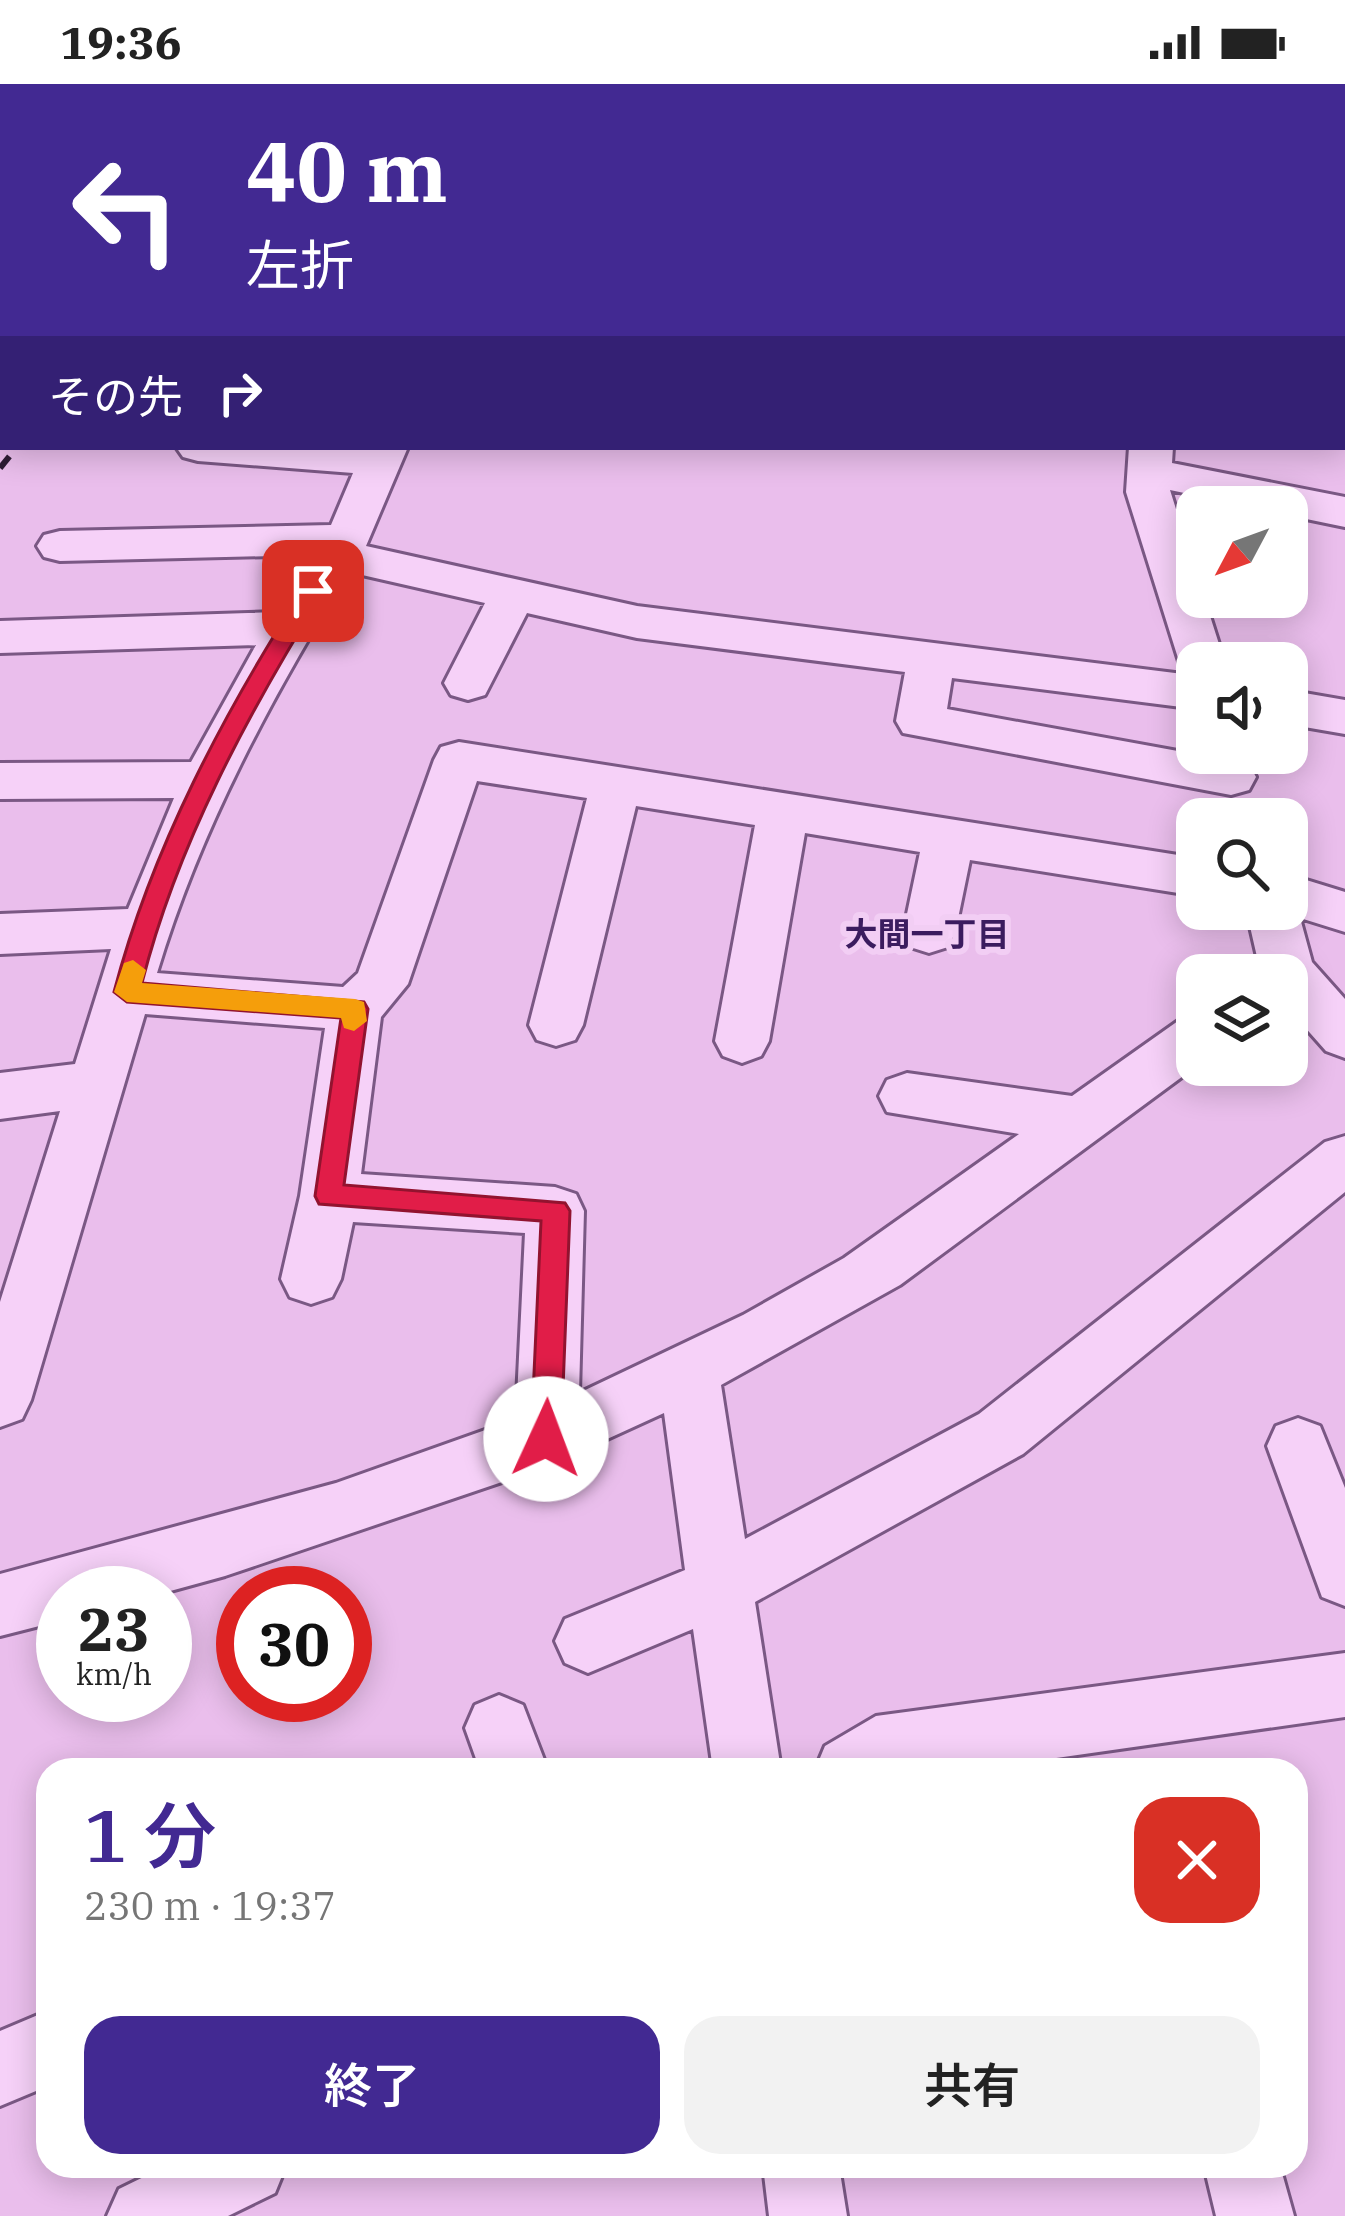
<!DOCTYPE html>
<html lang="ja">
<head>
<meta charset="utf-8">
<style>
  :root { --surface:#fff; --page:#f2f2f2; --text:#222; --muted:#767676; --accent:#422992 }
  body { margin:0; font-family:"IBM Plex Serif","Noto Sans JP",serif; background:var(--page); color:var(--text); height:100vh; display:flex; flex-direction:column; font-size:45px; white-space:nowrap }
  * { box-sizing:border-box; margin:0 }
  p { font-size:39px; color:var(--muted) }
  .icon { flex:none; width:66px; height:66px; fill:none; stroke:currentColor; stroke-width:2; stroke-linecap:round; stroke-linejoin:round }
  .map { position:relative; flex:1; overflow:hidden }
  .details { position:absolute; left:36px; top:1674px; width:1272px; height:420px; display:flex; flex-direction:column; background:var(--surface); border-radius:36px; box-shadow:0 6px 30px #0003 }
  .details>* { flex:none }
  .hud { position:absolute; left:0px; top:0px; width:1347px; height:366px; box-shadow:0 6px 30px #0003; background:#422992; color:#fff; overflow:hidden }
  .needle { width:78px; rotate:229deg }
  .buttons { position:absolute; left:1176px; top:402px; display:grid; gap:24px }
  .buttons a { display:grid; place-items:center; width:132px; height:132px; border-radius:24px; background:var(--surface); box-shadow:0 6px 30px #0003; font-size:60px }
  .speed { position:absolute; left:36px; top:1482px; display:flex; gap:24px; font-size:60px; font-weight:700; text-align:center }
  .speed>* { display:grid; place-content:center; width:156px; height:156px; border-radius:50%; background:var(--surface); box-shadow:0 6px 30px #0003; line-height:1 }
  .speed small { font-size:30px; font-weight:400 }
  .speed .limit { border:18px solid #d22; background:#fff; color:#111 }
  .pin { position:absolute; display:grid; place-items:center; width:102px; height:102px; color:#fff; margin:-51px; border-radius:24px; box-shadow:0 6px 18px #0006 }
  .me { position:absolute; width:132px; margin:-66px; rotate:2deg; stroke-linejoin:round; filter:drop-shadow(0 0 9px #0008) }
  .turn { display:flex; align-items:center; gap:42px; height:252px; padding:0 48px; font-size:54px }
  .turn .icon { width:156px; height:156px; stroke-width:2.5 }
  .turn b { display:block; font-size:84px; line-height:102px }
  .then { display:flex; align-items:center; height:114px; padding:0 48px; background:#0003; gap:24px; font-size:45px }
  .round { display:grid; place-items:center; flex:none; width:126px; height:126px; border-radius:36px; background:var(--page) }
  .summary { display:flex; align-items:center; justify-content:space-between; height:204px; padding:0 48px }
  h1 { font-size:72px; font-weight:600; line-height:90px; color:var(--accent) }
  .action { display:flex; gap:24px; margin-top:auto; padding:24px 48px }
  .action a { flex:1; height:138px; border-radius:36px; background:var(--accent); color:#fff; font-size:48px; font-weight:600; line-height:138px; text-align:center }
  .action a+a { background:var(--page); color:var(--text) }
  .status { display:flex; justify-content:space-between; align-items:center; height:84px; padding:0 60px; background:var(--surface); direction:ltr }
  .status svg { height:33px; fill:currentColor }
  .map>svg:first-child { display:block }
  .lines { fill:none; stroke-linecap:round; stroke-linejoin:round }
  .minor-casing { stroke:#7a5884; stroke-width:6 }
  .minor { fill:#f6d1f8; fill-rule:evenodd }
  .rail { stroke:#2d1c34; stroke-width:6; stroke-dasharray:15 15; stroke-linecap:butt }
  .route { fill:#e11d48; stroke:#92132f; stroke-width:3 }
  .slow { fill:#f59e0b }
  .labels { text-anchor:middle; stroke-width:12; stroke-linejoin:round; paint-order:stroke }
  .neighbourhood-label { font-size:33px; font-weight:bold; fill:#3b1c5f; stroke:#f2cef4 }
</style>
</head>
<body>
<div class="status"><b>19:36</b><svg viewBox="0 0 49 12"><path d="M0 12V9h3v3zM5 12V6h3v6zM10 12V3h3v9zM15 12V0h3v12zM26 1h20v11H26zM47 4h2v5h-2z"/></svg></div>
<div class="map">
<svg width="1345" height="2132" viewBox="0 0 1345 2132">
  <rect width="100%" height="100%" fill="#eabeec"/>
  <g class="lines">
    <g class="minor-casing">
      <path id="minor" d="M1100,0H1136V3H1100Z
        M3,120V146L0,147V121Z
        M1344,211H1345V235H1344Z
        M176,363H408L366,462L637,522L1183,590L1126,408L1129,363H1173L1172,379L1345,413V443L1287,431V423H1251L1170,406L1197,492V513H1204L1225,579H1197V625L952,594L947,625L1249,680L1256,693L1249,706L1231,711L903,649L896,637L905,588L637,554L527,529L485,611L468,616L451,611L444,599L485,519L349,488C271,614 200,746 157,889L343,903L358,889L434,676L441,663L459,658L1197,774V812L970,776L955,849L948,863L929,869L910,863L903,849L920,768L805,749L769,957L761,972L742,979L723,972L715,957L755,741L636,722L583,941L575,956L556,962L537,956L529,941L587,714L477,697L408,900L381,933L361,1090L555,1103L576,1110L584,1127L579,1309L743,1231L844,1174L1019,1050L887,1028L879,1012L887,996L907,989L1072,1012L1178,937L1197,930L1198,981L900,1201L721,1301L745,1455L979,1330L1325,1058L1345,1052V1108L1023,1370L755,1518L781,1686H713L693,1545L588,1589L565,1579L555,1557L565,1535L685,1486L664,1329L546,1383L225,1492L163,1509H63V1536L0,1552V1490L336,1399L516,1335L525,1149L353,1138L341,1195L332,1213L311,1220L290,1213L281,1195L300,1112L325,944L145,930L31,1316L22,1335L0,1343V1218L60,1027L0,1035V989L75,980L111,865L0,870V830L128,825L174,714L0,715V679L191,678L256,561L0,569V537L277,528L314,471L60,477L44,473L37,462L44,451L60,447L331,441L353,389L198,377L183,373Z
        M1287,606L1345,616V650L1287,640Z
        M1287,790L1345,808V848L1300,834L1312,878L1345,915V974L1326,967L1287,923V891H1263L1260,886L1246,825H1287Z
        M1298,1334L1320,1342L1345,1404V1522L1322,1513L1267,1362L1276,1342Z
        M1345,1569V1633L972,1686H815L825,1662L876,1632Z
        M499,1611L523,1621L548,1686H480L465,1644L475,1621Z
        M45,1928L48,2002L0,2022V1947Z
        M166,2082H286L275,2109L228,2132H107L119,2105Z
        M763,2082H839L847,2132H769Z
        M1204,2082H1280L1294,2132H1216Z"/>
    </g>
    <use href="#minor" class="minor"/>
    <path class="rail" d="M0,384L17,363"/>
  </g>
  <path class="route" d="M313,500L324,507C249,628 177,760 142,899L364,918L368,925L344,1101L565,1119L570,1127L561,1355L557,1365L546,1369L535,1365L531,1355L541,1137L319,1120L315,1112L341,934L127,918L114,908C152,763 225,627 305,502Z"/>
  <path class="slow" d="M133,876L146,886L142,899L355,915L364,918L367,937L354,947L344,944L341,934L127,918L114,908L124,879Z"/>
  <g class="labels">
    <g class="neighbourhood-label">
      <text x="927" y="862">大間一丁目</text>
    </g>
  </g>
</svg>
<div class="buttons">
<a><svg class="needle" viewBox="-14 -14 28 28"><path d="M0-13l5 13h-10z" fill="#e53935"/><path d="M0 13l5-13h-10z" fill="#767676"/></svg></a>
<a><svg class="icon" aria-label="sound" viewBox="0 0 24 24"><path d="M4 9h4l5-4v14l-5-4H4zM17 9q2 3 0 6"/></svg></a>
<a><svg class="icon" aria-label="search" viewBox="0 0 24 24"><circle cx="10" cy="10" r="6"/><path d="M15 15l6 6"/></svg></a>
<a><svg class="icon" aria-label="layers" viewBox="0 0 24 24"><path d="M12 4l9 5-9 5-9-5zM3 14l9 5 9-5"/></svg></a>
</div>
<div class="speed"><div>23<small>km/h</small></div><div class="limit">30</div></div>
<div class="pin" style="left:313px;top:507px;background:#d93025"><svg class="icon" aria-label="arrive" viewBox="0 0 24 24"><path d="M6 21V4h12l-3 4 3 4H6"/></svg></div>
<svg class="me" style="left:546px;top:1355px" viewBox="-20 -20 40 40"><circle r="19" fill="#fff"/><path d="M0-13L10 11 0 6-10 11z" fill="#e11d48"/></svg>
<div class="hud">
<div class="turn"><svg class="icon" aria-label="left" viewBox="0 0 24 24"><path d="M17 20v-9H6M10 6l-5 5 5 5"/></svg><div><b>40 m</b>左折</div></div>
<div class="then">その先<svg class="icon" aria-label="right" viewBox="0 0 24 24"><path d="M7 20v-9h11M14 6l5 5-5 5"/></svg></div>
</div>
<section class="details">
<div class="summary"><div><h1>1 分</h1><p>230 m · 19:37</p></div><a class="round" style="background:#d93025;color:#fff"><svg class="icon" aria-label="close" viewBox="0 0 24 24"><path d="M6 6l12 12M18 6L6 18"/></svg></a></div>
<div class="action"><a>終了</a><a>共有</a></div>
</section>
</div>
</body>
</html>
